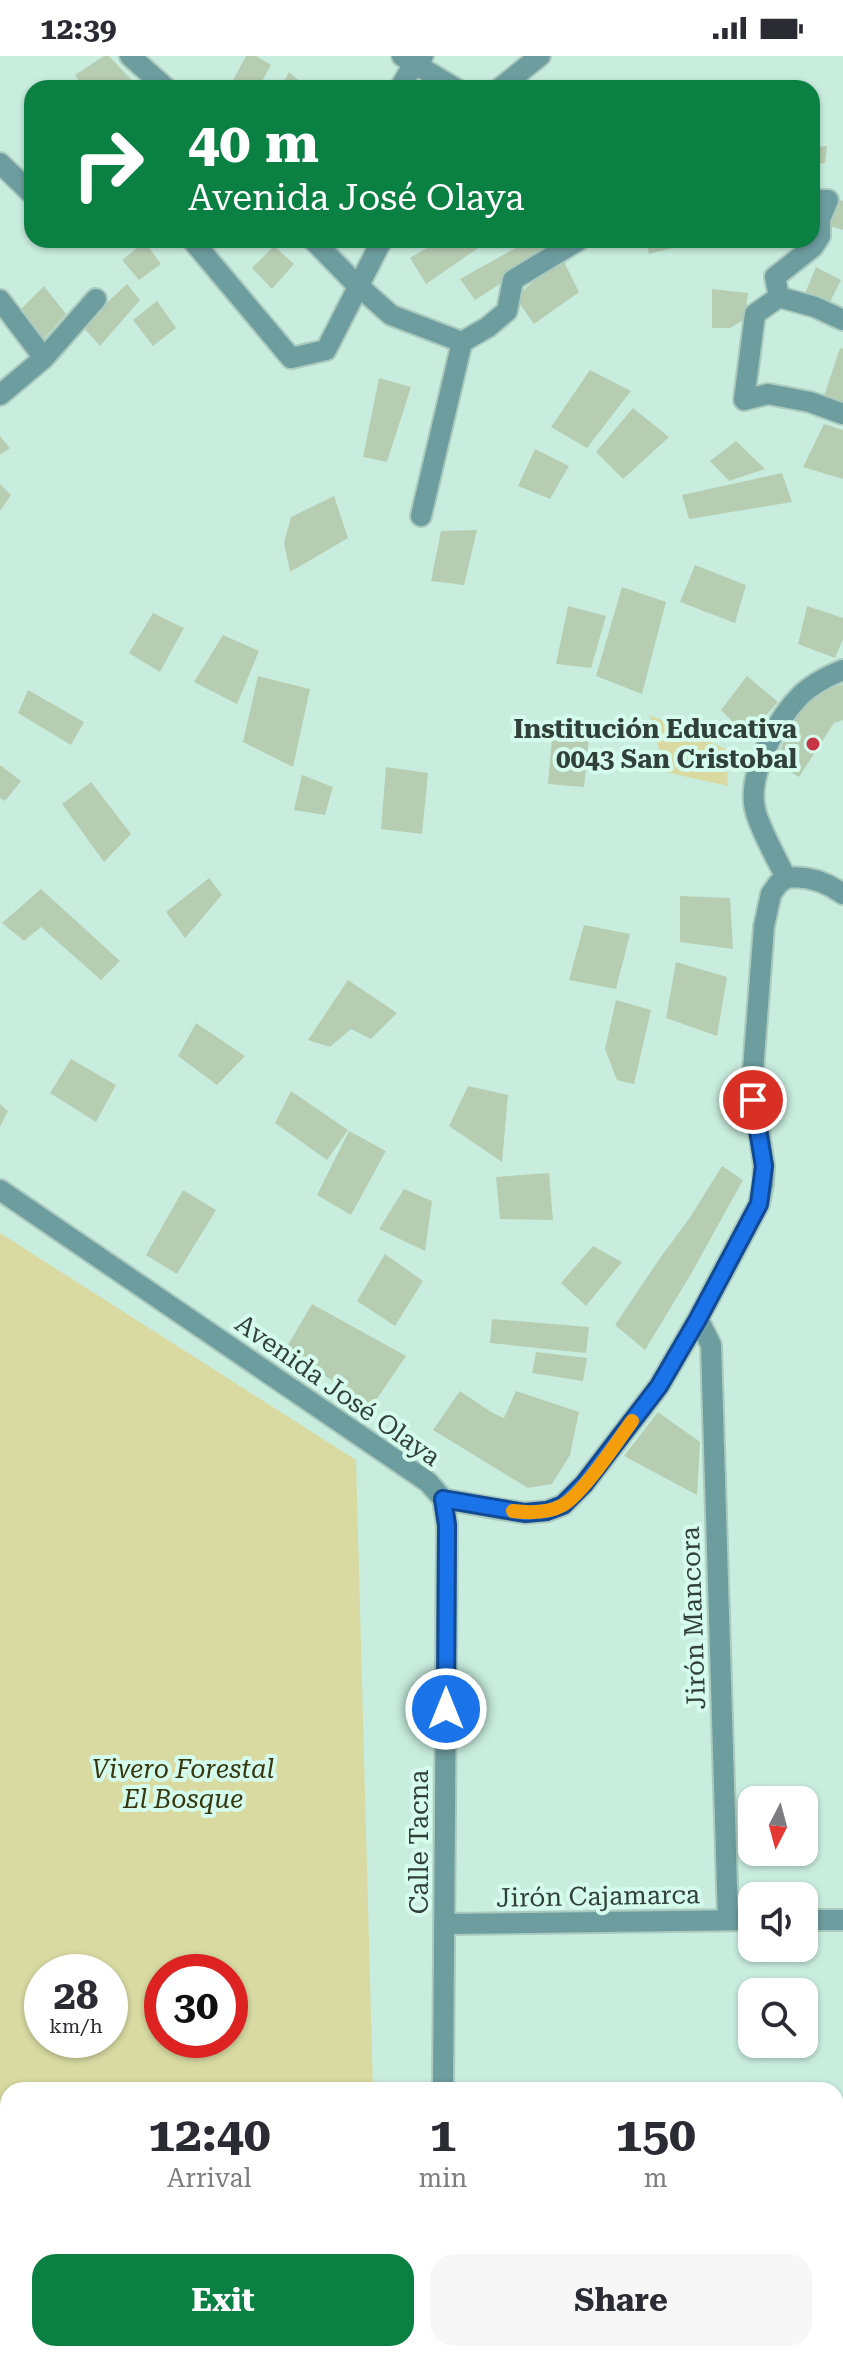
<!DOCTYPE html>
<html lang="en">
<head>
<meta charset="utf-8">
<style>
  :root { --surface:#fff; --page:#f7f7f7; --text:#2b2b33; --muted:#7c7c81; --accent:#0b8043 }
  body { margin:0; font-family:"Roboto Serif",serif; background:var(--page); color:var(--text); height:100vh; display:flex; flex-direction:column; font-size:30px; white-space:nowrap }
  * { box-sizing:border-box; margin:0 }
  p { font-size:26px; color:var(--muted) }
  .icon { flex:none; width:44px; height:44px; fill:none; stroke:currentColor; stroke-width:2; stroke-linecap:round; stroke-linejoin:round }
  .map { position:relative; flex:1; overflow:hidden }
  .details { position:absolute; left:0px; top:2026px; width:844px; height:280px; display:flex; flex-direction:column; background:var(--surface); border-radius:24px 24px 0 0; box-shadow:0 2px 6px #0004 }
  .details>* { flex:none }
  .hud { position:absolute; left:24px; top:24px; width:796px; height:168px; border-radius:24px; box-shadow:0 2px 6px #0004; background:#0b8043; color:#fff; overflow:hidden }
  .needle { width:52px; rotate:186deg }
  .buttons { position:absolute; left:738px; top:1730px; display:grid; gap:16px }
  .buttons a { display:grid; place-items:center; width:80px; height:80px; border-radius:16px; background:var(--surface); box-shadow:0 2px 6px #0004; font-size:40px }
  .speed { position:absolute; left:24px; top:1898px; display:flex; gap:16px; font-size:40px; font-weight:700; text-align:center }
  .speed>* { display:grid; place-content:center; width:104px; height:104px; border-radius:50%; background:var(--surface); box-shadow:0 2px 6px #0004; line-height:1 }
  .speed small { font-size:20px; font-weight:400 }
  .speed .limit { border:12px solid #d22; background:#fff; color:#111 }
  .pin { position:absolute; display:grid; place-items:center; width:68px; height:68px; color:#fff; margin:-34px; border:4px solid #fff; border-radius:50%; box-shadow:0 2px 8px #0007 }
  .me { position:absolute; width:88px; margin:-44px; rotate:0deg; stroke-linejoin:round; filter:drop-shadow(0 0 6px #0008) }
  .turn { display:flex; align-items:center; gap:28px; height:168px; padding:0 32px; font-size:36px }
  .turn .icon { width:104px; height:104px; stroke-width:2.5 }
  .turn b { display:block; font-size:56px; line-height:68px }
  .eta { display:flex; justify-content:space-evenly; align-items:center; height:136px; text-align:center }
  .eta b { font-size:48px; font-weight:700; line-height:56px }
  .button { display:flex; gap:16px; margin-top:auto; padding:16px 32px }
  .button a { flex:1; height:92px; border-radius:24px; background:var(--accent); color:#fff; font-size:32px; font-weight:700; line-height:92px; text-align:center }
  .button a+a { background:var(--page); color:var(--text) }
  .status { display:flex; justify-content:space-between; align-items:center; height:56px; padding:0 40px; background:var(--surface); direction:ltr }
  .status svg { height:22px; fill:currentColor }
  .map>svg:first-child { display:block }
  .green { fill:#d8daa2; fill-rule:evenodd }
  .building { fill:#b7cdb2 }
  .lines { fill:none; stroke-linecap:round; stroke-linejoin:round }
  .minor-casing { stroke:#aacabe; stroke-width:24 }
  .major-casing { stroke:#aacabe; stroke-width:24 }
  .minor { stroke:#6e9d9f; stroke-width:20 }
  .major { stroke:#245c5f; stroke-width:20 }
  .route-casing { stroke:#114b97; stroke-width:20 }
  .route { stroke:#1a73e8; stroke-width:14 }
  .slow { stroke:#f59e0b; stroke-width:14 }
  .poi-dot { fill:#c63645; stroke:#d5fbec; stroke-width:3 }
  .labels { text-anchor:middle; stroke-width:8; stroke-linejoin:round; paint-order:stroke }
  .poi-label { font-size:26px; font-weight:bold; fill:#31403a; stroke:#d5fbec; text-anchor:end }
  .street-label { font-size:26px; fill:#31403a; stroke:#d5fbec }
  .park-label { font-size:26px; font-style:italic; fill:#36360f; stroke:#d5fbec }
</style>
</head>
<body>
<div class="status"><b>12:39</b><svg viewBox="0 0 49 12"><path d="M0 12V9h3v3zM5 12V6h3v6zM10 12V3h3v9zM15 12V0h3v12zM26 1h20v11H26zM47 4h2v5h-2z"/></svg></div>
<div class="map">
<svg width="843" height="2306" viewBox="0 0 843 2306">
  <rect width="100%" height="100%" fill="#c8eddf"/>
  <path class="green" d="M650,659L726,693L728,730L665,716Z
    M0,1177L356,1404L373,2034H8V2191L0,2192ZM42,1916H110V1984H42ZM162,1916H230V1984H162Z
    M8,2199V2236L0,2237V2200Z
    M636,2298H817V2306H636Z"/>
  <path class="building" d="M104,0H109L139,32H84L75,19Z
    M246,0H256L271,9L258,32H229Z
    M289,16L307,32H280Z
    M827,90L825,107L812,108V91Z
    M833,142L843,145V174L823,168Z
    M440,184H482L484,188L426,228L410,202Z
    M530,184H551L556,192L475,244L460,223Z
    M646,184H687L688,188L649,198Z
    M145,186L161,208L139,224L122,204Z
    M274,190L294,208L272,233L252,212Z
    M562,202L579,236L534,268L515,241Z
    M816,211L841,224L828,250L803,242Z
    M127,228L140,244L100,290L82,270Z
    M44,230L66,258L42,285L17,257Z
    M712,233L748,237L745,263L730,272H712Z
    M157,245L176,272L153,290L133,264Z
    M840,292L843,293V349L823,343Z
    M590,314L631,335L587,392L551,371Z
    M379,322L411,331L387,406L363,401Z
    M633,352L669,381L623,423L596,396Z
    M824,368L843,374V423L803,411Z
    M0,380L10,392L0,399Z
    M736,385L765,413L729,425L710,405Z
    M535,393L569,410L550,443L518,430Z
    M782,417L792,446L689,463L682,439Z
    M0,428L11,439L0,455Z
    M334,440L348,482L290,516L284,487L291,461Z
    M477,474L464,529L431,525L441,475Z
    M695,509L746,529L735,567L680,546Z
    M622,531L666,546L642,638L596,620Z
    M568,550L606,560L591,612L556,608Z
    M807,550L843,562V583L835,602L798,588Z
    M153,557L184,572L160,616L129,597Z
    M223,579L259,595L237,648L194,626Z
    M258,620L310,633L293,711L243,686Z
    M747,620L778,646L747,680L721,654Z
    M843,628V664L834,667L799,721L775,707L790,669L808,647L831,632Z
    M28,634L84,666L71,689L18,657Z
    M553,671H590L584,731L548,728Z
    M0,709L21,725L5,745L0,742Z
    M386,711L428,717L422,778L381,773Z
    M302,719L333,731L325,759L294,754Z
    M91,726L131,778L104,806L62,748Z
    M209,822L222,839L185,882L166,856Z
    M41,833L120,905L101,924L41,871L24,885L2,867Z
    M680,840L730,842L733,893L680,886Z
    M584,869L630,878L616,933L569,924Z
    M676,906L727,921L717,980L666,962Z
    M348,924L397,957L371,983L351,973L330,991L308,984Z
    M616,944L651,954L634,1028L617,1024L605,993Z
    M196,967L245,1000L217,1029L178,1000Z
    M71,1003L116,1029L96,1066L50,1037Z
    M468,1030L508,1039L502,1106L449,1070Z
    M291,1035L348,1074L327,1104L275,1067Z
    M0,1048L8,1055L0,1071Z
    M349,1075L386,1095L351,1159L317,1139Z
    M722,1110L743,1124L691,1218L645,1294L615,1269L660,1202L691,1160Z
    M549,1117L553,1164L500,1163L496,1121Z
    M404,1133L432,1145L425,1195L379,1173Z
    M183,1134L216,1154L177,1218L146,1199Z
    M593,1190L622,1206L586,1250L561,1227Z
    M385,1198L423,1225L395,1270L357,1245Z
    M312,1248L406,1300L372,1350L285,1294Z
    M492,1263L589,1271L586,1297L490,1287Z
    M536,1296L587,1302L583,1325L532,1317Z
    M460,1335L491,1356L504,1362L516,1335L579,1356L570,1399L552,1428L528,1432L433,1374Z
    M658,1356L700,1386L697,1439L624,1400Z"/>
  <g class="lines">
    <g class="minor-casing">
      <path id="minor" d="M130,0L166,32
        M402,0L455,32
        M400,32L414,7L423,0
        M500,32L540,0
        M0,107L32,138
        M812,144H828L820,163V180L813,191L775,221L779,241L755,258L744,344L768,338L810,346L843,358
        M192,184L291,302L326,294L382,184
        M313,184L355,227L391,259L462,286
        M779,241L815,251L843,264
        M0,244L44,302
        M0,339L44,302L96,243
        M421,460L462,286L488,271L507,255L513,224L579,184
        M786,822C777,803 759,772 755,753C747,719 777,663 800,640C812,628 828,620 843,614
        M786,822C807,819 826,826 843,838
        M0,1134L428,1426L443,1443L499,1453L525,1457L547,1455L563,1449L584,1428L659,1330L698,1263L759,1148L763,1128L764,1110L752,1027L764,870L771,838L778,828L786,822
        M698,1263L711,1289L728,1864
        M443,1443L447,1469L443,2034
        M804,1864H843
        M445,1868L752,1864
        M443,2298V2306"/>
    </g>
    <g class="major-casing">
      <path id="major" d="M836,2182L843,2181
        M0,2271L8,2270
        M495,2298V2306
        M540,2298V2306"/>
    </g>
    <use href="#minor" class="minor"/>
    <use href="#major" class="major"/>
  </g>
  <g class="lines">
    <g class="route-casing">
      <path id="route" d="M446,1653L447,1469L443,1443L525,1457L547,1455L563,1449L584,1428L659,1330L698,1263L759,1148L764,1110L753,1044"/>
    </g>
    <use href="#route" class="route"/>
    <path class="slow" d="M513,1455C529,1457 549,1457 563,1449C583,1437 617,1386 632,1365"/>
  </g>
  <circle class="poi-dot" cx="813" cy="688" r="8"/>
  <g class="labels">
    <g class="poi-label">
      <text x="797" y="682">Institución Educativa<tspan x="797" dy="30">0043 San Cristobal</tspan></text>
    </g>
    <g class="street-label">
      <text transform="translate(338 1334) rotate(35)" y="9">Avenida José Olaya</text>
      <text transform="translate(693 1562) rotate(-92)" y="9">Jirón Mancora</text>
      <text transform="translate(419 1786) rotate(-90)" y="9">Calle Tacna</text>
      <text transform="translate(598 1840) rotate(-1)" y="9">Jirón Cajamarca</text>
    </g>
    <g class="park-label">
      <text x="183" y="1722">Vivero Forestal<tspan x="183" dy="30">El Bosque</tspan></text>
    </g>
  </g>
</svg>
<div class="buttons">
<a><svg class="needle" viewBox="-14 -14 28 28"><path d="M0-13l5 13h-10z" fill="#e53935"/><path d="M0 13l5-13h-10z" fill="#7c7c81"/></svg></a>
<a><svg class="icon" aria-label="sound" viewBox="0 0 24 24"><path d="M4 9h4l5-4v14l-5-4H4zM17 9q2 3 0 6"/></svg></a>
<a><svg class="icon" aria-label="search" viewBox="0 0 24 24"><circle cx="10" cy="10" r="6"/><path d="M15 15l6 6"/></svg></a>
</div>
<div class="speed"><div>28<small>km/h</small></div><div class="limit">30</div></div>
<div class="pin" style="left:753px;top:1044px;background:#d93025"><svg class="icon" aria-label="arrive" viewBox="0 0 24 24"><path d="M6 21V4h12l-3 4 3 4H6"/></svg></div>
<svg class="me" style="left:446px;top:1653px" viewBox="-20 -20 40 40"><circle r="17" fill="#1a73e8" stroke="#fff" stroke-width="3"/><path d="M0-11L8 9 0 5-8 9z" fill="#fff"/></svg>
<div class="hud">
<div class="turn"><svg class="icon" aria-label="right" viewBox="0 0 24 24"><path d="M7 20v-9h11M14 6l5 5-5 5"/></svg><div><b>40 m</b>Avenida José Olaya</div></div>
</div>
<section class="details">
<div class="eta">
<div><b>12:40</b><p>Arrival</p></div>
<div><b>1</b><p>min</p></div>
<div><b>150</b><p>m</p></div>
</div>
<div class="button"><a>Exit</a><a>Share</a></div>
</section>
</div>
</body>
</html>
